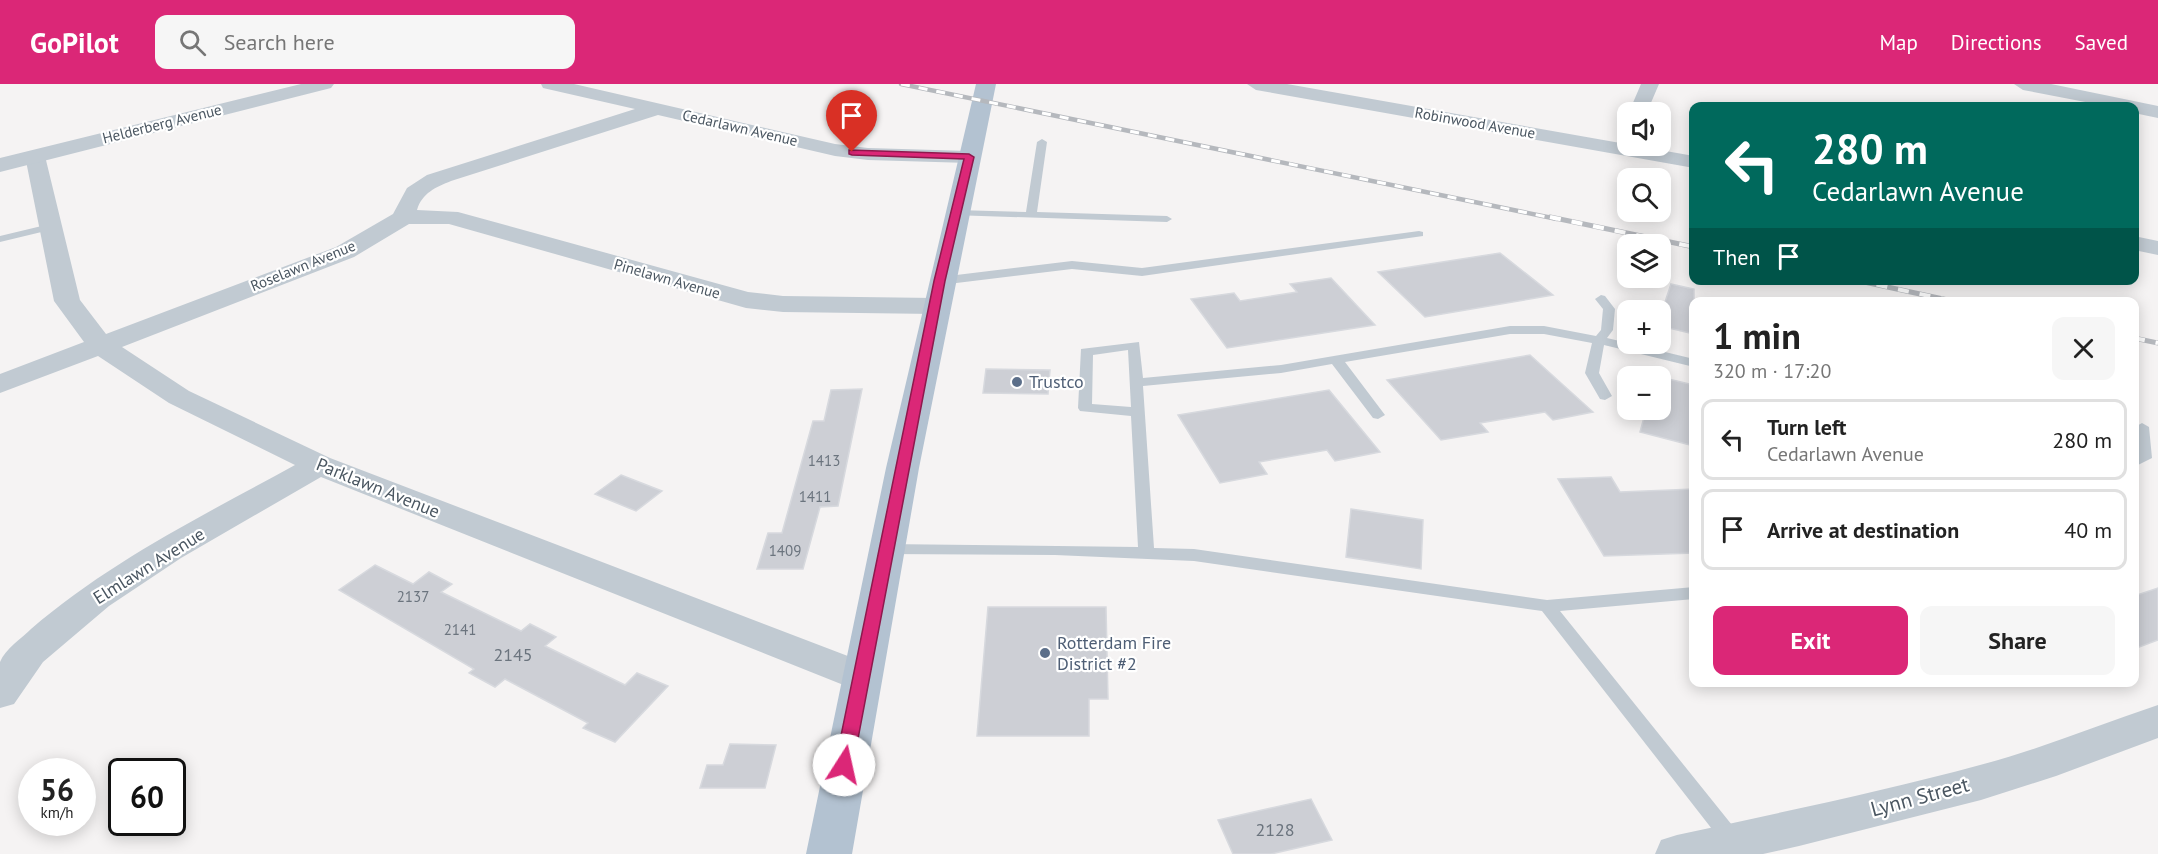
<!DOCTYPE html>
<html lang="en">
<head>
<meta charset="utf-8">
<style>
  :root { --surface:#fff; --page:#f6f6f6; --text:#222; --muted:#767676; --line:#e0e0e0; --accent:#db2777 }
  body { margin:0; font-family:"PT Sans",sans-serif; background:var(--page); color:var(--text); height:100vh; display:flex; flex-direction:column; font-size:22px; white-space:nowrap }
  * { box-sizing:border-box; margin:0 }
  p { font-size:20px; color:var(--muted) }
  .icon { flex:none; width:33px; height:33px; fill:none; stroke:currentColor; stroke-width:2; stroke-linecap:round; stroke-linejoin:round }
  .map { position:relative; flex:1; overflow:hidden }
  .details { position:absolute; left:1689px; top:213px; width:450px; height:390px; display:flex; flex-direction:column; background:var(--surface); border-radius:12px; box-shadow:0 3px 15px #0003 }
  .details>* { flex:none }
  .top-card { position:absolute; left:1689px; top:18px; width:450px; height:183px; border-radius:12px; box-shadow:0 3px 15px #0003; background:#00695c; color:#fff; overflow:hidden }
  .buttons { position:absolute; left:1617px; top:18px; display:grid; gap:12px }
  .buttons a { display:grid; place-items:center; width:54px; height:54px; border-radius:12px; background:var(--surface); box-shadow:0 3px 15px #0003; font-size:30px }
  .speed { position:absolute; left:18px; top:674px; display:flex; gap:12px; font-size:30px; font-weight:700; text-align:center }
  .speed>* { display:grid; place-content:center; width:78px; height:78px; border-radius:50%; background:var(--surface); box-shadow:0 3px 15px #0003; line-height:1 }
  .speed small { font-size:15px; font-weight:400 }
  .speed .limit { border:3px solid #111; border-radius:9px; background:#fff; color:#111 }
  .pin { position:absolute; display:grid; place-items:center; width:51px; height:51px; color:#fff; margin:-62px -26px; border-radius:50% 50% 50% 0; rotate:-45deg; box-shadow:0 0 6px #0007 }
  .pin .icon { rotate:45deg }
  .me { position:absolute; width:66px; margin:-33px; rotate:10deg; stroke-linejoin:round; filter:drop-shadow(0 0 4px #0008) }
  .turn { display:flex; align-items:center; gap:21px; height:126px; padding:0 24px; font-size:27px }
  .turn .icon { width:78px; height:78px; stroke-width:2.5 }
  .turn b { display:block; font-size:42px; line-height:51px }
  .then { display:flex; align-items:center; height:57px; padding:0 24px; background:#0003; gap:12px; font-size:22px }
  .round { display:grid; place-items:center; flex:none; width:63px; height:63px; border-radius:12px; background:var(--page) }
  .head { display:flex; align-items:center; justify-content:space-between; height:102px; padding:0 24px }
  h1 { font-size:36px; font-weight:600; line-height:45px }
  .primary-button { display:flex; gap:12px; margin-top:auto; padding:12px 24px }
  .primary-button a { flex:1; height:69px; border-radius:12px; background:var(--accent); color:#fff; font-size:24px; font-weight:600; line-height:69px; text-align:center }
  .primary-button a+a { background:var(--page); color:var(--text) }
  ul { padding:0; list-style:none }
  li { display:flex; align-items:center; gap:18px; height:81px; margin:0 12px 9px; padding:0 12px; border:3px solid var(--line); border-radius:12px }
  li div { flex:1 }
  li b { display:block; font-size:22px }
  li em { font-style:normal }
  header { display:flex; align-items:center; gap:36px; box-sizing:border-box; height:84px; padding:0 30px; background:var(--accent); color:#fff }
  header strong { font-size:28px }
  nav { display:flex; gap:33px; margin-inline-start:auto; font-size:21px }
  .search { width:420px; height:54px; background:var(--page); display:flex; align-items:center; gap:15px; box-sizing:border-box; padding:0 21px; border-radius:12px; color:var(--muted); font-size:22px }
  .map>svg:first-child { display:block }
  .building { fill:#cdcfd5; stroke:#d7d9de; stroke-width:1.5 }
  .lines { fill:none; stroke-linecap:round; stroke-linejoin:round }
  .service { fill:#c1cad2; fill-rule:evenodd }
  .minor { fill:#c1cad2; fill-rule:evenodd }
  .tertiary { fill:#c1cad2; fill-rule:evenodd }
  .primary { fill:#b3c2d1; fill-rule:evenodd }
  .rail-far1-casing { stroke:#b5b8bd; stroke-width:4.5 }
  .rail-casing { stroke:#b5b8bd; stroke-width:5 }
  .rail-far1 { stroke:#fff; stroke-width:3; stroke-dasharray:9; stroke-linecap:butt }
  .rail { stroke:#fff; stroke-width:4; stroke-dasharray:11; stroke-linecap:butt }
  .route { fill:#db2777; stroke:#8e194d; stroke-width:1.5 }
  .service-dot { fill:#5c6f8a; stroke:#fff; stroke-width:2 }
  .labels { text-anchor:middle; stroke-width:4.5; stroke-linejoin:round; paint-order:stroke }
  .far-street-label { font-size:15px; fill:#4a5661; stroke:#fff }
  .number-label { font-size:15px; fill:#6b747e }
  .service-label { font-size:18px; fill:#4e5e75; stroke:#fff; text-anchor:start }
  .street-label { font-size:18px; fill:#4a5661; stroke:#fff }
  .near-number-label { font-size:18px; fill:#6b747e }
  .near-street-label { font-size:21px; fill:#4a5661; stroke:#fff }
</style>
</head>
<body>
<header>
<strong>GoPilot</strong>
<div class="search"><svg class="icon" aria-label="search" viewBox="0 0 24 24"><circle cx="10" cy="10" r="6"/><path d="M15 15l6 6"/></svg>Search here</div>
<nav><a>Map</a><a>Directions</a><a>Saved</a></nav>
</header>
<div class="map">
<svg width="2158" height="770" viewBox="0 0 2158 770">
  <rect width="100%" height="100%" fill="#f5f3f3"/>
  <path class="building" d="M1500,169L1553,211L1425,233L1378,188Z
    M1331,194L1375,241L1227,264L1191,215L1234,209L1240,217L1297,208L1290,200Z
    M1671,200L1694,205V250L1660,242V233Z
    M1530,271L1593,328L1553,336L1545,328L1480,339L1488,348L1441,356L1387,296Z
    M986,285L1050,286L1048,310L983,309Z
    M1660,293L1694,301V362L1640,348L1646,326H1660Z
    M862,305L838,422L820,423L803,485H757L768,449H782L813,337H824L831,306Z
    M1329,306L1380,368L1335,377L1327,366L1259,378L1267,390L1220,399L1178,331Z
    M621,391L662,407L636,427L595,410Z
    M1611,393L1620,408L1694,405V469L1604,472L1558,395Z
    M1351,425L1423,436L1421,485L1346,473Z
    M375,481L413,500L429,488L452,500L441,508L521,547L530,540L556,553L545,562L625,601L637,589L668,602L615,658L583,644L588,639L505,595L495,603L469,589L474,585L339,506Z
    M2158,504V556L2134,565V512Z
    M988,523H1106L1108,615H1089V652H977Z
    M730,660L776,661L765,704H700L707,681H723Z
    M1311,715L1332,756L1271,770H1233L1218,736Z"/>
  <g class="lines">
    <path class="service" d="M1042,55L1047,58L1037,128L1167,132L1172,135L1167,138L952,131L951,129L956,126L1026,128L1037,58Z
      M50,140L54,141V145L0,158V152Z
      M1419,147L1423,148V152L1142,192L1072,185L940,201L934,197L940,193L1072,177L1142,184Z
      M1601,211L1605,212L1615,225L1613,246L1607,254L1694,275V283L1604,261L1599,289L1612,312L1605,316L1600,315L1585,289L1592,259L1544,250H1510L1345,278L1385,331L1378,335L1373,334L1332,280L1281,289L1143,302L1154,464L1194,465L1547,516L1694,503V515L1560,527L1740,751L1744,757L1740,763L1733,766L1726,763L1542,527L1194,477L1055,471L885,470L879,469L877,465L879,461L885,460L1138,463L1131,332L1080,327L1078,324L1081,265L1139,258L1143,294L1281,281L1510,242H1544L1596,252L1601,246L1603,225L1595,215ZM1128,266L1131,323L1092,320L1093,271Z
      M2142,339L2149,343L2152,374L2134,383V373L2137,372L2135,343Z"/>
    <path class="minor" d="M541,0H574L835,60L868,64L969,67L976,69L979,73L976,77L969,79L868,76L835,72L658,31L451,97C436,103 422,109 417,126L458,128L748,208L783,212L935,214L944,216L948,222L944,228L935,230L783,228L746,224L449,140H409L354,173L122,263L189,307L330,374L874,582L879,592L874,602L860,607L846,602L321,393L181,474L109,522L43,578L14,620L0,624C0,611 0,590 0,578C5,565 22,554 31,545C110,477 204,431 295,381L169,319L98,272L0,309V290L84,258L54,217L25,72L28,68H42L45,72L80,216L106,250L336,163L393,130L407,104L427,91L635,25L543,4Z
      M1247,0H1287L1694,72V84L1256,6Z
      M1641,0H1659L1647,28H1629Z
      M2014,0H2051L2158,22V34L2134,29V22H2106L2023,6Z
      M2134,152L2158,157V171L2134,166Z
      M2158,621V654L2056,692L1981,716L1799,762L1763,770H1655L1661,756L1677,751C1778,729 1880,708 1980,681C2041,665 2098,641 2158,621Z"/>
    <path class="tertiary" d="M301,0H334L331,4L0,88V74Z"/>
    <path class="primary" d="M976,0H996L919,384L852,770H806L886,384Z"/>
    <g class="rail-far1-casing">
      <path id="rail-far1" d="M901,0L1557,135"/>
    </g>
    <g class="rail-casing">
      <path id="rail" d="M1550,133L1694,163
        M1855,196L1957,218
        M2134,254L2158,259"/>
    </g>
    <use href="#rail-far1" class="rail-far1"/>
    <use href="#rail" class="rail"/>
  </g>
  <path class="route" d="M849,66L969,70L974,73L945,197L853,681L851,686L844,688L838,686L835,681L934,197L964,75L852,71L849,70Z"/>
  <g class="service-dot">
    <circle cx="1017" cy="298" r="6"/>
    <circle cx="1045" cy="569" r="6"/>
  </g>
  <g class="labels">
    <g class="far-street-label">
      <text transform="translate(1475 39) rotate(10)" y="5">Robinwood Avenue</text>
      <text transform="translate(162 40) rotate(-14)" y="5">Helderberg Avenue</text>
      <text transform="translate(740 44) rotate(13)" y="5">Cedarlawn Avenue</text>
      <text transform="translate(303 182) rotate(-22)" y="5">Roselawn Avenue</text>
      <text transform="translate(667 195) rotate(16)" y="5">Pinelawn Avenue</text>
    </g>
    <g class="number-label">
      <text x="824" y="382">1413</text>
      <text x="815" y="418">1411</text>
      <text x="785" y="472">1409</text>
      <text x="413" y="518">2137</text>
      <text x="460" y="551">2141</text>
    </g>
    <g class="service-label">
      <text x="1029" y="304">Trustco</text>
      <text x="1057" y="565">Rotterdam Fire<tspan x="1057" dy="21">District #2</tspan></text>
    </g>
    <g class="street-label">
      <text transform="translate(378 404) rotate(22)" y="6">Parklawn Avenue</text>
      <text transform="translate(149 482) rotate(-32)" y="6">Elmlawn Avenue</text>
    </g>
    <g class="near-number-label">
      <text x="513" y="577">2145</text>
      <text x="1275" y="752">2128</text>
    </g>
    <g class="near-street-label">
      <text transform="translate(1920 713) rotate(-15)" y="7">Lynn Street</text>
    </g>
  </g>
</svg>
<div class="buttons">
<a><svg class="icon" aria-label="sound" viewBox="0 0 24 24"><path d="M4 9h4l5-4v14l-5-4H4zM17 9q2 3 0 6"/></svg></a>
<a><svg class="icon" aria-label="search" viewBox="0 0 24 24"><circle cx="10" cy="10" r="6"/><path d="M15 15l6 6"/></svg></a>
<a><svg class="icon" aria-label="layers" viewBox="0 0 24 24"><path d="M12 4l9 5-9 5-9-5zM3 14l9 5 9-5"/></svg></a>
<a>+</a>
<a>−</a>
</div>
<div class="speed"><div>56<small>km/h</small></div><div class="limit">60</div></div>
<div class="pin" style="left:852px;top:68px;background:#d93025"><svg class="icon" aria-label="arrive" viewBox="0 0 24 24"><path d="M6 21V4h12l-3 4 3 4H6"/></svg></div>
<svg class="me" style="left:844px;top:681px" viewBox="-20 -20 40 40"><circle r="19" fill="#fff"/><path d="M0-13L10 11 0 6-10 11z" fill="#db2777"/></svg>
<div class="top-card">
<div class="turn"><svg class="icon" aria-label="left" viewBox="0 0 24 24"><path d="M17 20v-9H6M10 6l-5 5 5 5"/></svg><div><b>280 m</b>Cedarlawn Avenue</div></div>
<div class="then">Then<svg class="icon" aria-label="arrive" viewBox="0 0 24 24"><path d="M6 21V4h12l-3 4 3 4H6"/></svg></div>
</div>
<section class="details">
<div class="head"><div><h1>1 min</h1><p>320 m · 17:20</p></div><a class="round"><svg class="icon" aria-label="close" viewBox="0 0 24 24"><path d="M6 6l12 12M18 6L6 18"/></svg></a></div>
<ul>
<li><svg class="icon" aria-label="left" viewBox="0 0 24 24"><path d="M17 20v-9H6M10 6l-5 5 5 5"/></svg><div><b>Turn left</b><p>Cedarlawn Avenue</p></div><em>280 m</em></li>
<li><svg class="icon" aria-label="arrive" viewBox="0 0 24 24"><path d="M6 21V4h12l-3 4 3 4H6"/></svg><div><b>Arrive at destination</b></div><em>40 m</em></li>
</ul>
<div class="primary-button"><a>Exit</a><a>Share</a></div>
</section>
</div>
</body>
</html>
